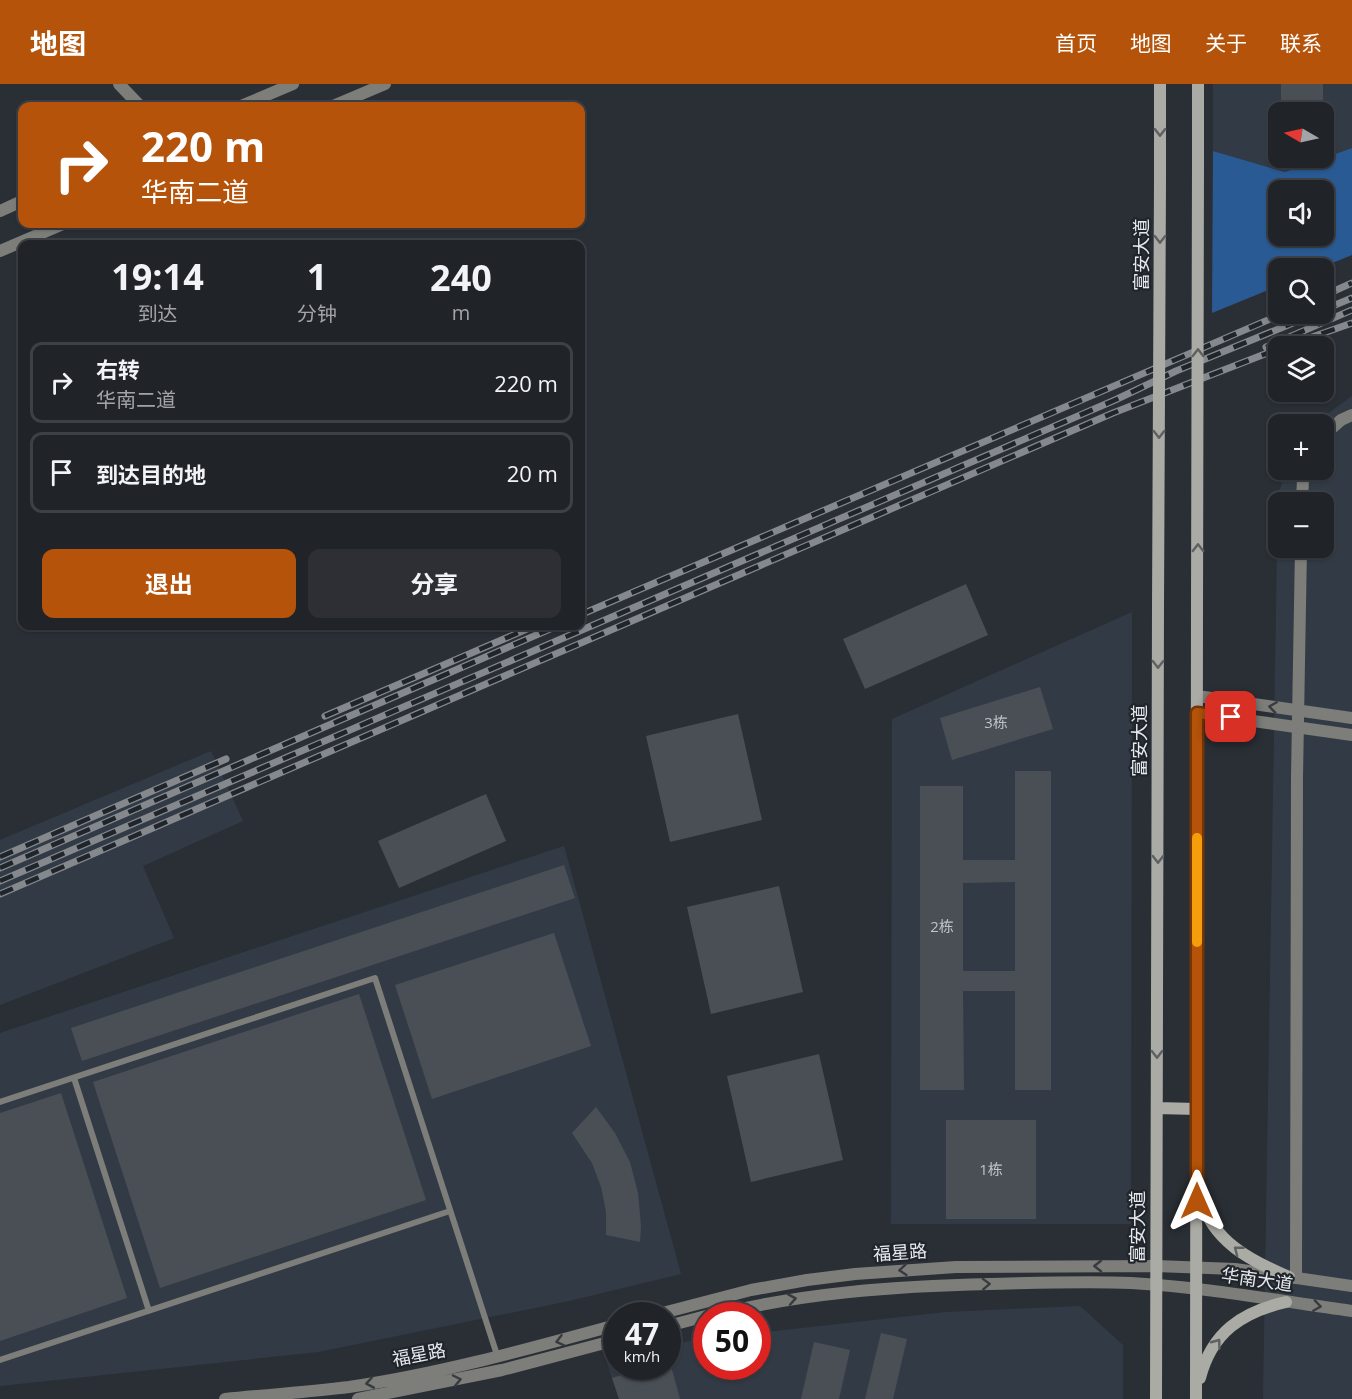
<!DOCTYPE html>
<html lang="zh">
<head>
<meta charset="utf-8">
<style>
  :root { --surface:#202328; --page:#2d2f34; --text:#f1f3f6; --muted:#a2a4a8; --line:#3d4045; --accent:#b45309 }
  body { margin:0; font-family:"Open Sans","Noto Sans SC",sans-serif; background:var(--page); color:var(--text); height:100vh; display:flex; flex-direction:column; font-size:22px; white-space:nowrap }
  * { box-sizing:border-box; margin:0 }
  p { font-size:20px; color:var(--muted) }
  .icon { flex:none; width:33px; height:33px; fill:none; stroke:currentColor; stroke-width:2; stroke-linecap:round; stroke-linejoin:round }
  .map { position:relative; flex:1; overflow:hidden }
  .panel { position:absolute; left:18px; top:156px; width:567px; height:390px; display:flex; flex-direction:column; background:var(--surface); border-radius:12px; box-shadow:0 2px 4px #0004,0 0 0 2px var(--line) }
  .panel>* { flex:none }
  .top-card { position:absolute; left:18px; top:18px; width:567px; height:126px; border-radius:12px; box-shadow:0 2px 4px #0004,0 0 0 2px var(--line); background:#b45309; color:#fff; overflow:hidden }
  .needle { width:39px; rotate:279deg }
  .tools { position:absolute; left:1268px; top:18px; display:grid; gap:12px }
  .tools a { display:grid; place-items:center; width:66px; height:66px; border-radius:12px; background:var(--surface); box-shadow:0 2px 4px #0004,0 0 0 2px var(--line); font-size:30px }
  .speed { position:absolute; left:603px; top:1218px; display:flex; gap:12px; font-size:30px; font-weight:700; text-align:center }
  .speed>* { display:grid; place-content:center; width:78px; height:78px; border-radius:50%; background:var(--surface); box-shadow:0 2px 4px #0004,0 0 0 2px var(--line); line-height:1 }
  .speed small { font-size:15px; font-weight:400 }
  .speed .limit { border:9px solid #d22; background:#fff; color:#111 }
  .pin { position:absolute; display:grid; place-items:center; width:51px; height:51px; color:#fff; margin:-26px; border-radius:12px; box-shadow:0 3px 9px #0006 }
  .me { position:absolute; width:66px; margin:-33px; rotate:0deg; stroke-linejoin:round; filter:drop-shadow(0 0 4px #0008) }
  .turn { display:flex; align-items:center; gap:21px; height:126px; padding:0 24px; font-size:27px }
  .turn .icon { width:78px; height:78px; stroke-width:2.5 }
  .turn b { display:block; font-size:42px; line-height:51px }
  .eta { display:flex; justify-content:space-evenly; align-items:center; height:102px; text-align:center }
  .eta b { font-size:36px; font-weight:700; line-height:42px }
  .action { display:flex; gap:12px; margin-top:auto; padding:12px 24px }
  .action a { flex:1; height:69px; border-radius:12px; background:var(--accent); color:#fff; font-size:24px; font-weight:700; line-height:69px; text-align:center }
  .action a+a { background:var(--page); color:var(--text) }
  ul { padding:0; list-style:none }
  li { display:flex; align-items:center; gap:18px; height:81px; margin:0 12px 9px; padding:0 12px; border:3px solid var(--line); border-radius:12px }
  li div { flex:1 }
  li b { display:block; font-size:22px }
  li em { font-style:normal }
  header { display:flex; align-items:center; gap:36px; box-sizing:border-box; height:84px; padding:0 30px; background:var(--accent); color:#fff }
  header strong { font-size:28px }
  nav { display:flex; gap:33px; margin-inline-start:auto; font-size:21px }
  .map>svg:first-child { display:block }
  .built { fill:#323b45; fill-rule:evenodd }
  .forest { fill:#295a93; fill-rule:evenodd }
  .building { fill:#4a4f56; fill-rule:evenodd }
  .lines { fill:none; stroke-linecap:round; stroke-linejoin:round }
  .service { stroke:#7d7e7a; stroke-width:6 }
  .minor { stroke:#7d7e7a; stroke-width:12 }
  .tertiary { stroke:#7d7e7a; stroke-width:12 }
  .secondary { stroke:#aaaba4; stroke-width:12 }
  .rail-casing { stroke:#85898e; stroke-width:7 }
  .rail { stroke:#20252b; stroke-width:4.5; stroke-dasharray:14; stroke-linecap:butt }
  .secondary-bridge { stroke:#aaaba4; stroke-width:12 }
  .oneway { stroke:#5e6161 }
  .oneway2 { stroke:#373b3f }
  .route-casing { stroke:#753606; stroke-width:15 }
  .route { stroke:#b45309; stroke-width:10 }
  .slow { stroke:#f59e0b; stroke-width:10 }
  .labels { text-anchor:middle; stroke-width:4.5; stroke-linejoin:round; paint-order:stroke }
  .number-label { font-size:15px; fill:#bfc2c7 }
  .street-label { font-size:18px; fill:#e6e9ed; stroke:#20252b }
</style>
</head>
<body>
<header>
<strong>地图</strong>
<nav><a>首页</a><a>地图</a><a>关于</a><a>联系</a></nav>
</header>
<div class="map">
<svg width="1352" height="1315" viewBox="0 0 1352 1315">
  <rect width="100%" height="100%" fill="#2a2f35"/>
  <path class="built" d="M1213,0H1352V64L1285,88L1213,67ZM1278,28H1323V74H1278Z
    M1352,312V1315H1263L1278,411L1286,386H1323V340H1314ZM1278,418H1323V464H1278Z
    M1132,528L1131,1140H891L892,635Z
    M211,667L243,737L143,782L174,854L0,921V756Z
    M564,762L681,1190L569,1217L318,1268L0,1302V949Z
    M1080,1222L1123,1261V1315H619L607,1279L616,1275V1282H668V1260L706,1255V1282H758V1249L946,1228Z"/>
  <path class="forest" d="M1352,64V171L1320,184H1278V202L1212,229L1213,67L1285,88ZM1323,106V152H1278V106Z"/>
  <path class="building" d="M1281,0H1323V28H1281Z
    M966,500L988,551L865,605L843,555Z
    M1040,603L1053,645L952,676L940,634Z
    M738,630L762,736L670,758L646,652Z
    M1015,687H1051V1006H1015V907H963L964,1006H920V702H963V776H1015ZM1015,798V887H963V799Z
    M486,710L506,757L399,804L378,757Z
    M564,781L575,814L82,977L71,944Z
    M779,802L803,908L711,930L687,823Z
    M554,849L591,962L432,1015L395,901Z
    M359,910L426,1116L160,1204L93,998Z
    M819,970L843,1076L751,1098L727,992Z
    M61,1009L127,1214L0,1257V1029Z
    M596,1023L615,1049L630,1078L638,1109L641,1142L640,1158L606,1151V1128L601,1103L592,1079L572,1049Z
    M946,1036H1036V1135H946Z
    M881,1249L907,1255L893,1315H865Z
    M814,1258L850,1266L839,1315H801Z
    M649,1282H671L680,1315H619L612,1294Z"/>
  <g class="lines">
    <path class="service" d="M74,994L149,1227
      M0,1018L375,894L498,1274
      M0,1276L450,1127"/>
    <path class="minor" d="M119,0L140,22
      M1323,352L1341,336L1352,331
      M1302,418L1303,395L1306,386
      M1296,1194L1297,693L1301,464"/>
    <path class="tertiary" d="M241,22L293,0
      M333,22L385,0
      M0,127L22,117
      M0,167L63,140
      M1197,612L1352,634
      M1197,629L1352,651
      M651,1232L751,1206L807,1196L855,1190L956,1183L1156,1182L1235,1185L1352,1202
      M710,1232C802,1209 895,1202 990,1200C1036,1199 1084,1197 1131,1199C1205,1203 1279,1217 1352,1227
      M668,1242L706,1232
      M225,1315C266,1311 308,1308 349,1303C439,1290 528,1265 616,1241
      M358,1315L502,1286L616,1256"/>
    <path class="secondary" d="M1198,80V0
      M1160,97V0
      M1157,1024L1197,1025
      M1201,1113C1211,1157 1251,1177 1289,1193
      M1200,1294C1212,1248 1242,1228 1286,1218
      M1156,1315L1158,522
      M1196,1315L1197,522"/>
    <g class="rail-casing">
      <path id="rail" d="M1323,212L1352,199
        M1323,226L1352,214
        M1295,259L1352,239
        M1266,263L1352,226
        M580,531L1282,230
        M325,632L534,542
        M0,773L226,675
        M0,784L557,542
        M0,797L1115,316L1176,287L1315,230
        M0,810L1113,329L1278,265"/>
    </g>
    <use href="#rail" class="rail"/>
    <path class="secondary-bridge" d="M1158,522L1160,97
      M1197,522L1198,80"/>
  </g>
  <defs><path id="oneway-chevron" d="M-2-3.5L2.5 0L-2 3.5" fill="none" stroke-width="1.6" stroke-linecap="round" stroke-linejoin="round" transform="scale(1.5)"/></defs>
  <g class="oneway">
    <use href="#oneway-chevron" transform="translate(1160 48) rotate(90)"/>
    <use href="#oneway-chevron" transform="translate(1160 155) rotate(90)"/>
    <use href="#oneway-chevron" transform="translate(1198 269) rotate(-90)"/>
    <use href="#oneway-chevron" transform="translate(1159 350) rotate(90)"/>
    <use href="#oneway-chevron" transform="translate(1198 464) rotate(-90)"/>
    <use href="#oneway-chevron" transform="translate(1158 580) rotate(90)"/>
    <use href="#oneway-chevron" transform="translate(1158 775) rotate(90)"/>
    <use href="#oneway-chevron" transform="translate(1157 970) rotate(90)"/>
    <use href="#oneway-chevron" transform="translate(1238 1166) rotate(-142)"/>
    <use href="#oneway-chevron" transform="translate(1217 1259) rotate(-53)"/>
  </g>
  <g class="oneway2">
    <use href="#oneway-chevron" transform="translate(1273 623) rotate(-172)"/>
    <use href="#oneway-chevron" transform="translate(1098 1182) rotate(-180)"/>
    <use href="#oneway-chevron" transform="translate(903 1186) rotate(175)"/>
    <use href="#oneway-chevron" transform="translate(986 1200) rotate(-2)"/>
    <use href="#oneway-chevron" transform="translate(792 1215) rotate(-10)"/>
    <use href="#oneway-chevron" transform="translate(1317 1222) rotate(8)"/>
    <use href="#oneway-chevron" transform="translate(560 1257) rotate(165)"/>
    <use href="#oneway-chevron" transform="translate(457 1296) rotate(-12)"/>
    <use href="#oneway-chevron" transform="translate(370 1299) rotate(170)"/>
  </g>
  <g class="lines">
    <g class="route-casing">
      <path id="route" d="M1197,1117V629L1231,633"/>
    </g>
    <use href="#route" class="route"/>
    <path class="slow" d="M1197,858V754"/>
  </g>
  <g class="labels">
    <g class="number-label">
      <text x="996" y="644">3栋</text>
      <text x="942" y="848">2栋</text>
      <text x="991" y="1091">1栋</text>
    </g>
    <g class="street-label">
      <text transform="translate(1142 171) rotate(-90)" y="6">富安大道</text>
      <text transform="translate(1140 657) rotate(-90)" y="6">富安大道</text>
      <text transform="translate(1138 1143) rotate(-90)" y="6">富安大道</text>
      <text transform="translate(900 1169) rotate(-4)" y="6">福星路</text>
      <text transform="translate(1257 1196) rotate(8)" y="6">华南大道</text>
      <text transform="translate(419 1271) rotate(-11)" y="6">福星路</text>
    </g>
  </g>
</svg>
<div class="tools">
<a><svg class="needle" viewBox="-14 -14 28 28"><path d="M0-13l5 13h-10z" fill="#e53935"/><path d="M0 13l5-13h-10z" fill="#a2a4a8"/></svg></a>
<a><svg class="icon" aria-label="sound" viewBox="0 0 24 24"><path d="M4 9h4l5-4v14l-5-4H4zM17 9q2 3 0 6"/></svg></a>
<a><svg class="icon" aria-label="search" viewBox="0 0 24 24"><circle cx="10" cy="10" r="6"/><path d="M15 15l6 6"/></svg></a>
<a><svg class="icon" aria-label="layers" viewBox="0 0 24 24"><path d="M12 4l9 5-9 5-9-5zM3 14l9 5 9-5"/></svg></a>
<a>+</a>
<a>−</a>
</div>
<div class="speed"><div>47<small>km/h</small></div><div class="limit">50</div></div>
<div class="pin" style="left:1231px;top:633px;background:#d93025"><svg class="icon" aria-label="arrive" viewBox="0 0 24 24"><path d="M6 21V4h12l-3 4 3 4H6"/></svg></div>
<svg class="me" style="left:1197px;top:1117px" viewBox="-20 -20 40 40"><path d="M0-17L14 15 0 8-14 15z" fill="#b45309" stroke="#fff" stroke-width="4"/></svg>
<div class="top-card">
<div class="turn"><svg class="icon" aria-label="right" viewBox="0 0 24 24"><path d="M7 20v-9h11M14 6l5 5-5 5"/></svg><div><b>220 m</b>华南二道</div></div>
</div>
<section class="panel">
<div class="eta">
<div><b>19:14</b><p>到达</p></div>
<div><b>1</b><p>分钟</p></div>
<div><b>240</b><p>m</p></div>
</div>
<ul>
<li><svg class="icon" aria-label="right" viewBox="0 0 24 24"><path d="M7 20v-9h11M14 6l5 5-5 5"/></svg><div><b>右转</b><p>华南二道</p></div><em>220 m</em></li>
<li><svg class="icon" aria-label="arrive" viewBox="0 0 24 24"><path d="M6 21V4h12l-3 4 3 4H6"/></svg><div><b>到达目的地</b></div><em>20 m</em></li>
</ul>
<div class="action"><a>退出</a><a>分享</a></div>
</section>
</div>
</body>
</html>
